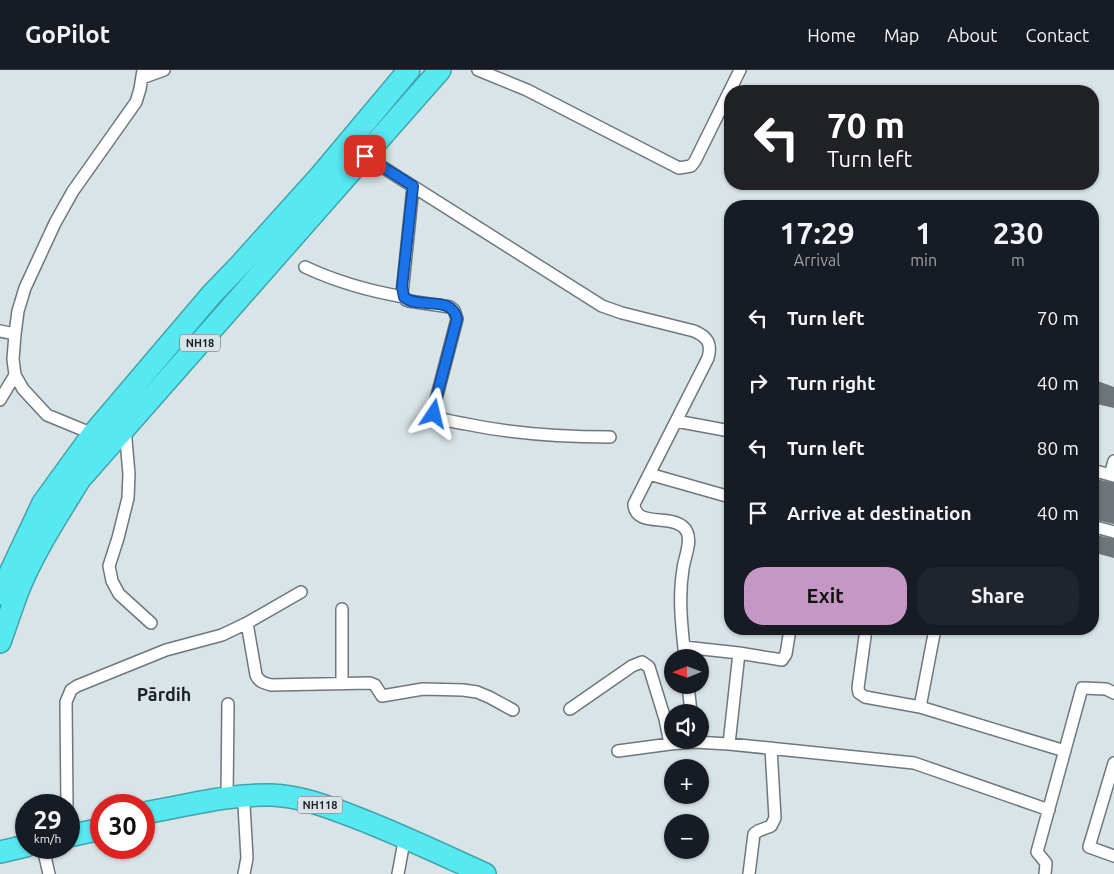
<!DOCTYPE html>
<html lang="en">
<head>
<meta charset="utf-8">
<style>
  :root { --surface:#171b24; --page:#20242c; --text:#f1f3f6; --muted:#9ea1a6; --line:#363941; --accent:#c597c5 }
  body { margin:0; font-family:Ubuntu,sans-serif; background:var(--page); color:var(--text); height:100vh; display:flex; flex-direction:column; font-size:19px; white-space:nowrap }
  * { box-sizing:border-box; margin:0 }
  p { font-size:16px; color:var(--muted) }
  .icon { flex:none; width:28px; height:28px; fill:none; stroke:currentColor; stroke-width:2; stroke-linecap:round; stroke-linejoin:round }
  .map { position:relative; flex:1; overflow:hidden }
  .details { position:absolute; left:724px; top:130px; width:375px; height:435px; display:flex; flex-direction:column; background:var(--surface); border-radius:20px; box-shadow:0 1px 4px #0004 }
  .details>* { flex:none }
  .hud { position:absolute; left:724px; top:15px; width:375px; height:105px; border-radius:20px; box-shadow:0 1px 4px #0004; background:#202124; color:#fff; overflow:hidden }
  .needle { width:32px; rotate:269deg }
  .fabs { position:absolute; left:664px; top:579px; display:grid; gap:10px }
  .fabs a { display:grid; place-items:center; width:45px; height:45px; border-radius:50%; background:var(--surface); box-shadow:0 1px 4px #0004; font-size:25px }
  .speed { position:absolute; left:15px; top:724px; display:flex; gap:10px; font-size:25px; font-weight:700; text-align:center }
  .speed>* { display:grid; place-content:center; width:65px; height:65px; border-radius:50%; background:var(--surface); box-shadow:0 1px 4px #0004; line-height:1 }
  .speed small { font-size:12px; font-weight:400 }
  .speed .limit { border:8px solid #d22; background:#fff; color:#111 }
  .pin { position:absolute; display:grid; place-items:center; width:42px; height:42px; color:#fff; margin:-21px; border-radius:10px; box-shadow:0 2px 8px #0006 }
  .me { position:absolute; width:55px; margin:-28px; rotate:10deg; stroke-linejoin:round; filter:drop-shadow(0 0 4px #0008) }
  .turn { display:flex; align-items:center; gap:18px; height:105px; padding:0 20px; font-size:22px }
  .turn .icon { width:65px; height:65px; stroke-width:2.5 }
  .turn b { display:block; font-size:35px; line-height:42px }
  .eta { display:flex; justify-content:space-evenly; align-items:center; height:85px; text-align:center }
  .eta b { font-size:30px; font-weight:600; line-height:35px }
  .action { display:flex; gap:10px; margin-top:auto; padding:10px 20px }
  .action a { flex:1; height:58px; border-radius:20px; background:var(--accent); color:#111; font-size:20px; font-weight:600; line-height:58px; text-align:center }
  .action a+a { background:var(--page); color:var(--text) }
  ul { padding:0; list-style:none }
  li { display:flex; align-items:center; gap:15px; height:65px; padding:0 20px }
  li div { flex:1 }
  li b { display:block; font-size:19px }
  li em { font-style:normal }
  header { display:flex; align-items:center; gap:30px; box-sizing:border-box; height:70px; padding:0 25px; background:var(--surface); border-bottom:1px solid var(--line) }
  header strong { font-size:24px }
  nav { display:flex; gap:28px; margin-inline-start:auto; font-size:18px }
  .map>svg:first-child { display:block }
  .building { fill:#6d757b }
  .lines { fill:none; stroke-linecap:round; stroke-linejoin:round }
  .street-casing { stroke:#6e787c; stroke-width:14 }
  .highway-casing { stroke:#43a3aa; stroke-width:24 }
  .street { stroke:#fff; stroke-width:11 }
  .highway { stroke:#57e9f2; stroke-width:21 }
  .route-casing { stroke:#114b97; stroke-width:12 }
  .route { stroke:#1a73e8; stroke-width:9 }
  .labels { text-anchor:middle; stroke-width:4; stroke-linejoin:round; paint-order:stroke }
  .shield { fill:#d8e4e8; stroke:#565c5f; stroke-width:1 }
  .shield-label { font-size:11px; font-weight:bold; fill:#1e2224 }
  .district-label { font-size:18px; font-weight:bold; fill:#1e2224; stroke:#d8e4e8 }
</style>
</head>
<body>
<header>
<strong>GoPilot</strong>
<nav><a>Home</a><a>Map</a><a>About</a><a>Contact</a></nav>
</header>
<div class="map">
<svg width="1114" height="804" viewBox="0 0 1114 804">
  <rect width="100%" height="100%" fill="#d8e4e8"/>
  <path class="building" d="M1092,309L1114,317V338L1092,333Z
    M1092,408L1114,413V454L1092,449Z
    M1092,464L1114,469V488L1092,482Z"/>
  <g class="lines">
    <g class="street-casing">
      <path id="street" d="M478,0L527,20L679,98L691,96L695,91L740,0
        M142,8L164,0
        M365,86L602,236L622,243L694,261C708,267 712,274 708,288L634,434C635,460 677,441 687,462C692,473 684,488 683,499C678,529 682,558 685,588
        M413,117L402,224L406,230L409,231L450,237L454,240L457,249L434,337L436,346C444,351 456,352 466,354C514,364 561,367 610,367
        M305,197C337,212 369,221 404,227
        M0,261L15,264
        M0,330L15,305
        M676,351L730,361
        M125,358L129,404L128,428L118,468L109,496L112,511L119,524L151,553
        M93,364L47,345L23,319L15,305L13,289L15,264L18,241L25,218L55,153L73,121L136,32L140,19L143,0
        M1092,400L1114,406
        M649,404L730,427
        M1110,405L1114,391
        M1092,456L1114,462
        M247,553L256,605C259,612 264,613 271,615L370,613L375,615L382,626L423,619L463,620L477,622L489,627L513,640
        M866,559L858,618L859,623L865,627L920,637
        M935,559L920,637L1065,681
        M684,577L739,583L782,590L786,584L790,559
        M342,614V539
        M688,615L691,642
        M570,639L632,596L642,592L649,597L665,649L670,674
        M729,674L739,583
        M618,681L670,674L694,672L729,674L914,693L1049,740
        M1114,693L1089,777L1114,786
        M227,728L228,634
        M67,735L66,632L71,620L77,616L166,580L222,565L247,553L301,522
        M244,735L247,788L244,804
        M43,778L49,804
        M398,804L403,777
        M749,804L754,764L758,761L771,756L775,748L771,678
        M1045,804L1046,793L1037,782L1082,618L1106,619L1114,623"/>
    </g>
    <g class="highway-casing">
      <path id="highway" d="M0,524L43,433L93,364L212,224L240,195L321,105L409,0
        M0,572C6,555 12,537 18,521C34,481 58,445 80,409L440,0
        M144,743C186,736 228,724 272,725C299,726 326,736 352,746C397,763 441,784 485,804
        M69,766L101,759
        M0,782L26,776"/>
    </g>
    <use href="#street" class="street"/>
    <use href="#highway" class="highway"/>
  </g>
  <g class="lines">
    <g class="route-casing">
      <path id="route" d="M365,86L413,116L402,217L404,227C418,240 452,224 457,249L434,337V344"/>
    </g>
    <use href="#route" class="route"/>
  </g>
  <g class="labels">
    <g class="shield">
      <rect x="180" y="264.5" width="40" height="17" rx="4"/>
      <rect x="297.5" y="726.5" width="45" height="17" rx="4"/>
    </g>
    <g class="shield-label">
      <text x="200" y="277">NH18</text>
      <text x="320" y="739">NH118</text>
    </g>
    <g class="district-label">
      <text x="164" y="631">Pārdih</text>
    </g>
  </g>
</svg>
<div class="fabs">
<a><svg class="needle" viewBox="-14 -14 28 28"><path d="M0-13l5 13h-10z" fill="#e53935"/><path d="M0 13l5-13h-10z" fill="#9ea1a6"/></svg></a>
<a><svg class="icon" aria-label="sound" viewBox="0 0 24 24"><path d="M4 9h4l5-4v14l-5-4H4zM17 9q2 3 0 6"/></svg></a>
<a>+</a>
<a>−</a>
</div>
<div class="speed"><div>29<small>km/h</small></div><div class="limit">30</div></div>
<div class="pin" style="left:365px;top:86px;background:#d93025"><svg class="icon" aria-label="arrive" viewBox="0 0 24 24"><path d="M6 21V4h12l-3 4 3 4H6"/></svg></div>
<svg class="me" style="left:434px;top:344px" viewBox="-20 -20 40 40"><path d="M0-17L14 15 0 8-14 15z" fill="#1a73e8" stroke="#fff" stroke-width="4"/></svg>
<div class="hud">
<div class="turn"><svg class="icon" aria-label="left" viewBox="0 0 24 24"><path d="M17 20v-9H6M10 6l-5 5 5 5"/></svg><div><b>70 m</b>Turn left</div></div>
</div>
<section class="details">
<div class="eta">
<div><b>17:29</b><p>Arrival</p></div>
<div><b>1</b><p>min</p></div>
<div><b>230</b><p>m</p></div>
</div>
<ul>
<li><svg class="icon" aria-label="left" viewBox="0 0 24 24"><path d="M17 20v-9H6M10 6l-5 5 5 5"/></svg><div><b>Turn left</b></div><em>70 m</em></li>
<li><svg class="icon" aria-label="right" viewBox="0 0 24 24"><path d="M7 20v-9h11M14 6l5 5-5 5"/></svg><div><b>Turn right</b></div><em>40 m</em></li>
<li><svg class="icon" aria-label="left" viewBox="0 0 24 24"><path d="M17 20v-9H6M10 6l-5 5 5 5"/></svg><div><b>Turn left</b></div><em>80 m</em></li>
<li><svg class="icon" aria-label="arrive" viewBox="0 0 24 24"><path d="M6 21V4h12l-3 4 3 4H6"/></svg><div><b>Arrive at destination</b></div><em>40 m</em></li>
</ul>
<div class="action"><a>Exit</a><a>Share</a></div>
</section>
</div>
</body>
</html>
